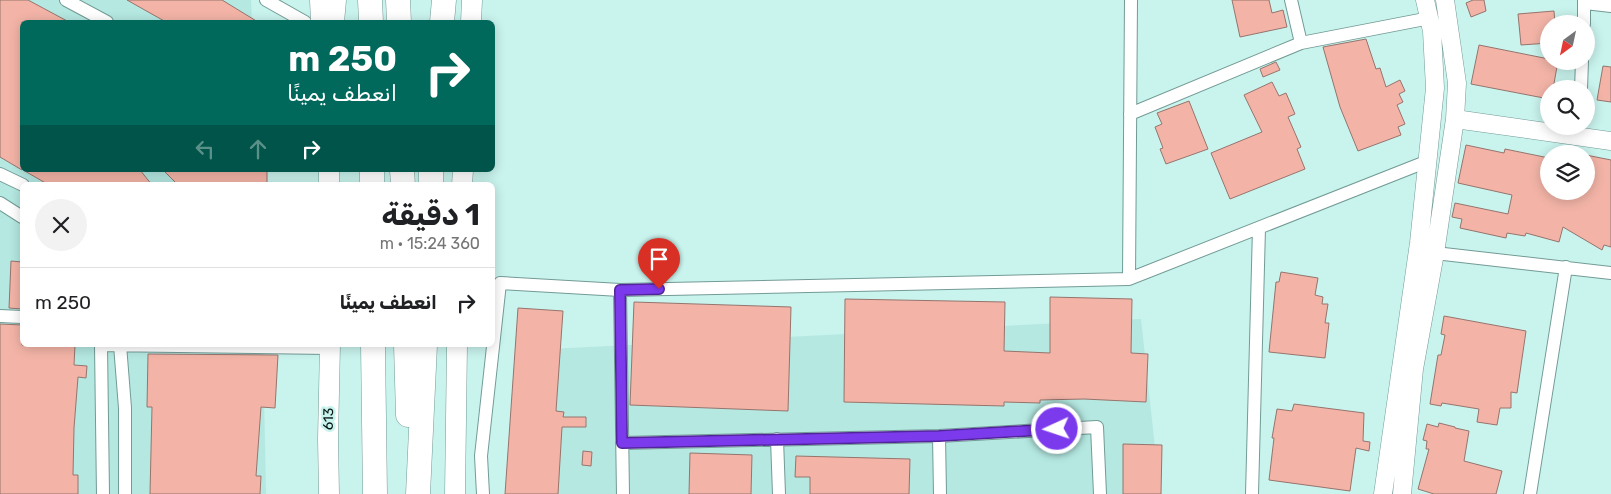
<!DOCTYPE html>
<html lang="ar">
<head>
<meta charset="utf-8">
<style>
  :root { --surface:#fff; --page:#f2f2f2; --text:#202124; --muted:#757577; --line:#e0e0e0 }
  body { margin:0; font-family:Rubik,Vazirmatn,sans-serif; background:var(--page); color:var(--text); direction:rtl; height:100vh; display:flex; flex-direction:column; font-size:19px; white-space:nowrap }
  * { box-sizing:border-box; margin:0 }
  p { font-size:16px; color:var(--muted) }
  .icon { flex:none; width:28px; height:28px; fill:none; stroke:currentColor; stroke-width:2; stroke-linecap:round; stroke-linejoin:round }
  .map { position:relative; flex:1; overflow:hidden; direction:ltr }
  .details { position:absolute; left:20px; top:182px; width:475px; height:165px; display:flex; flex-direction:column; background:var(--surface); border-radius:8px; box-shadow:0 2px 12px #0003; direction:rtl }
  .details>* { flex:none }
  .guide { position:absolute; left:20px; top:20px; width:475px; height:152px; border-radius:8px; box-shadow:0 2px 12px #0003; direction:rtl; background:#00695c; color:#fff; overflow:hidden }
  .needle { width:32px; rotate:213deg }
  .buttons { position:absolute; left:1540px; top:15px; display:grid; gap:10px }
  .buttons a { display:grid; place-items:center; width:55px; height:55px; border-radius:50%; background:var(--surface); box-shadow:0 2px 12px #0003; font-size:25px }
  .pin { position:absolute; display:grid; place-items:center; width:42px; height:42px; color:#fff; margin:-51px -21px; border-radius:50% 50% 50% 0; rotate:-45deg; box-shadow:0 0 5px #0007 }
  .pin .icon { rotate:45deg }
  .me { position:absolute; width:55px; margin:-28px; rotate:267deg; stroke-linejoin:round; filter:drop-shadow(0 0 4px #0008) }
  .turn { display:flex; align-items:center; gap:18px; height:105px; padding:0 15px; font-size:22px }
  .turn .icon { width:65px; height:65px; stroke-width:2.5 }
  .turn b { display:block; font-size:35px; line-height:42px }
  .lanes { display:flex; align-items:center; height:48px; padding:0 15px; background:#0003; justify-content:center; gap:25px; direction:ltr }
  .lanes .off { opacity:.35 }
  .round { display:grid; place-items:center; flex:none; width:52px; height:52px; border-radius:26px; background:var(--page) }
  .headline { display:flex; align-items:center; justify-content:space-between; height:85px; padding:0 15px }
  h1 { font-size:30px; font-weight:700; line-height:38px }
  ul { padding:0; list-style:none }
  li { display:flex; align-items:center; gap:15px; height:70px; padding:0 15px; border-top:1px solid var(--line) }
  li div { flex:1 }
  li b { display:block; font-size:19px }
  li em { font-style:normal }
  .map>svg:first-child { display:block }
  .built { fill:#b4e8e1 }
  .building { fill:#f3b4a7; stroke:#96746d }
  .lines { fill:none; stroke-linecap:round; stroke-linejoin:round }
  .street-casing { stroke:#739b96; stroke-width:14 }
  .secondary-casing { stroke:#739b96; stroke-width:19 }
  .primary-casing { stroke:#739b96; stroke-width:21 }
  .highway-casing { stroke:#739b96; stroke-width:25 }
  .street { stroke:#fff; stroke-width:12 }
  .secondary { stroke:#fff; stroke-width:18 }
  .primary { stroke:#fff; stroke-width:20 }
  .highway { stroke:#fff; stroke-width:24 }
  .route-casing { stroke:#51269a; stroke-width:12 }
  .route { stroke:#7c3aed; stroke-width:9 }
  .labels { text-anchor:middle; stroke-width:5; stroke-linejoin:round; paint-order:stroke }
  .street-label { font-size:14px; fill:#061514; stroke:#c9f3ed }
</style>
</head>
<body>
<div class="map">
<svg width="1611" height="494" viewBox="0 0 1611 494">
  <rect width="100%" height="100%" fill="#c9f3ed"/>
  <path class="built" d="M0,0H251L252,22H22V170H258L259,185H22V345H263L266,494H0Z
    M1141,319L1160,494H524L530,350Z"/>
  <path class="building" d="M0,0H28L69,22H22V170L0,157Z
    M127,0H222L258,22H166Z
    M1232,0H1269L1272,13L1283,10L1287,27L1240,37Z
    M1473,0H1484L1486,11L1471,17L1466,3Z
    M1554,11L1555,24H1549V43L1521,45L1518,14Z
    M1366,39L1376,69L1380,68L1386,87L1400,80L1405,91L1399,94L1403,102L1397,105L1405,124L1398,127L1401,135L1358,151L1340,107L1323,47Z
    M1479,45L1549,59V61H1558L1553,89H1549V99L1471,84Z
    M1276,62L1280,70L1263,77L1260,69Z
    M1603,66L1611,67V102L1597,100Z
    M1272,82L1279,96L1286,93L1295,114L1288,117L1301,147L1297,149L1305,169L1230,199L1211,153L1262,132L1244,95Z
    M1189,101L1208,149L1166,164L1160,149L1163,148L1155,127L1162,124L1157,113Z
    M1466,145L1504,153L1505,149L1549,158V191H1586V155L1611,160V247L1604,245L1602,250L1563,227L1559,242L1526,233L1525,236L1507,233L1506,238L1460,228L1462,219L1452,217L1455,203L1508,214L1512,195L1458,183Z
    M23,170H140L152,185H49Z
    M163,170H267V185H178Z
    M11,261L22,262V309L9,308Z
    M1281,272L1318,278L1315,295L1323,297L1322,304H1328L1325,323H1329L1325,358L1269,352L1276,282H1279Z
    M1050,297L1132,299L1131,353L1148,354L1146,402L1084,399L1040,400V403L1004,402V406L844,402L845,299L1005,302L1004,351L1050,353Z
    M634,302L791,307L788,411L630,405Z
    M518,308L563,311L556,411L564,412L563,417H586V427H562L558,494H505Z
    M1444,316L1526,331L1517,393L1511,392V408H1500L1497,425L1477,422L1479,409L1442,403L1441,406L1430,404L1438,355H1441L1445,335L1441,334Z
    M0,324L22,325V345H75L74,365L87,366L86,378L78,377L74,428L73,475H78V494H0Z
    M148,354L278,355L275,408L261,407L256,476H261L260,494H150L152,407H147Z
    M1294,404L1364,413L1363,441L1370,442L1369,451L1356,448L1350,491L1269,480L1274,438H1272L1277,409L1292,411Z
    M1439,423L1455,427V428L1469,431L1464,461L1502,471L1496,494H1434L1418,489L1429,449H1426L1427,441L1423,440L1427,424L1438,427Z
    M1123,444L1162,445L1161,494H1123Z
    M583,451L592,452L591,466L582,465Z
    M690,453L752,455L751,494H689Z
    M796,456L910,459L909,494H810V477H795Z"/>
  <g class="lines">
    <g class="street-casing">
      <path id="street" d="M66,0L107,22
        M266,0L305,22
        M1585,3L1611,6
        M1584,24V0
        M1301,43L1430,18
        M1581,89L1582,61
        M1130,114L1301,43L1291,0
        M0,174L23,185
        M0,203L22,217
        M1435,253L1611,273
        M1129,279L1131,0
        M620,290L623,494
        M0,316L22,317
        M120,345L125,408V494
        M939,436L940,494
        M777,439L779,494
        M622,443L939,436L1097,427L1100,494
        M103,494L101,345L330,348
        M483,494L481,456L500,283L620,290L1129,279L1428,161
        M1252,494L1259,228
        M1530,494L1566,267"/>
    </g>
    <g class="secondary-casing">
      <path id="secondary" d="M1455,119L1611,141
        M1383,494L1419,243L1435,88L1432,31L1425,0
        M1402,494L1414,369L1435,253L1455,119L1457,83L1445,0"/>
    </g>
    <g class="primary-casing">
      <path id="primary" d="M320,0L321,22
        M471,22L472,0
        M329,170V185
        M462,185L463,170
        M329,494L328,439L330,345
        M455,494L457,345"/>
    </g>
    <g class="highway-casing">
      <path id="highway" d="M370,0L371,22
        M398,0L399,22
        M332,22L334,0
        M442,22L444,0
        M372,170V185
        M402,170L403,185
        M431,185V170
        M373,345L375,494
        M406,345L408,415
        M418,494L425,345"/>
    </g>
    <use href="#street" class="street"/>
    <use href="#secondary" class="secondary"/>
    <use href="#primary" class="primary"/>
    <use href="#highway" class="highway"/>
  </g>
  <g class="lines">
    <g class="route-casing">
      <path id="route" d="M659,289L620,290L622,443L939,436L1057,429"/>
    </g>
    <use href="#route" class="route"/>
  </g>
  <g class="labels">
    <g class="street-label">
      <text transform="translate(328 419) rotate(-89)" y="5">613</text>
    </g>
  </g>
</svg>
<div class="buttons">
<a><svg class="needle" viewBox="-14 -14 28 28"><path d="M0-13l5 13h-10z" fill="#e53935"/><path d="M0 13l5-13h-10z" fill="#757577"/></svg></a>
<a><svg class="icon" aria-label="search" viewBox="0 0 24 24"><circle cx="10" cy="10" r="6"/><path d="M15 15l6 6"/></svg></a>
<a><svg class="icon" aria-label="layers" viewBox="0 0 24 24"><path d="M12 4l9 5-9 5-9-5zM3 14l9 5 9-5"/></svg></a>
</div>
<div class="pin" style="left:659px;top:289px;background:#d93025"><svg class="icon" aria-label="arrive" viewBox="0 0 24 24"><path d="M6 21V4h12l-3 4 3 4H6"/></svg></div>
<svg class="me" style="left:1057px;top:429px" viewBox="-20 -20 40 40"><circle r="17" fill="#7c3aed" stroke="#fff" stroke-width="3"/><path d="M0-11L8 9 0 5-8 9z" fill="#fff"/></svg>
<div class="guide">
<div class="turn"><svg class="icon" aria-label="right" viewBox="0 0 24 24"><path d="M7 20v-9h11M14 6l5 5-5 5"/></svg><div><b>250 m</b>انعطف يمينًا</div></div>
<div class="lanes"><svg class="icon off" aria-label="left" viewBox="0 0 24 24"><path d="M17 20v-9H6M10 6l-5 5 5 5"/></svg><svg class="icon off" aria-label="ahead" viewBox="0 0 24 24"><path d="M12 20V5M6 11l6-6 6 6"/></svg><svg class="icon" aria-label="right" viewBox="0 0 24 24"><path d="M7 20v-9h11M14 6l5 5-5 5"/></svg></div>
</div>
<section class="details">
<div class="headline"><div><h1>1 دقيقة</h1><p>360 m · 15:24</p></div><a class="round"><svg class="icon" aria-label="close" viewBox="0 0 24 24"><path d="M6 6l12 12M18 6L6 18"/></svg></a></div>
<ul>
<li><svg class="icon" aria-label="right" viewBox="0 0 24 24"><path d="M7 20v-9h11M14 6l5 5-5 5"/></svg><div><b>انعطف يمينًا</b></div><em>250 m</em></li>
</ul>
</section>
</div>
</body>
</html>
